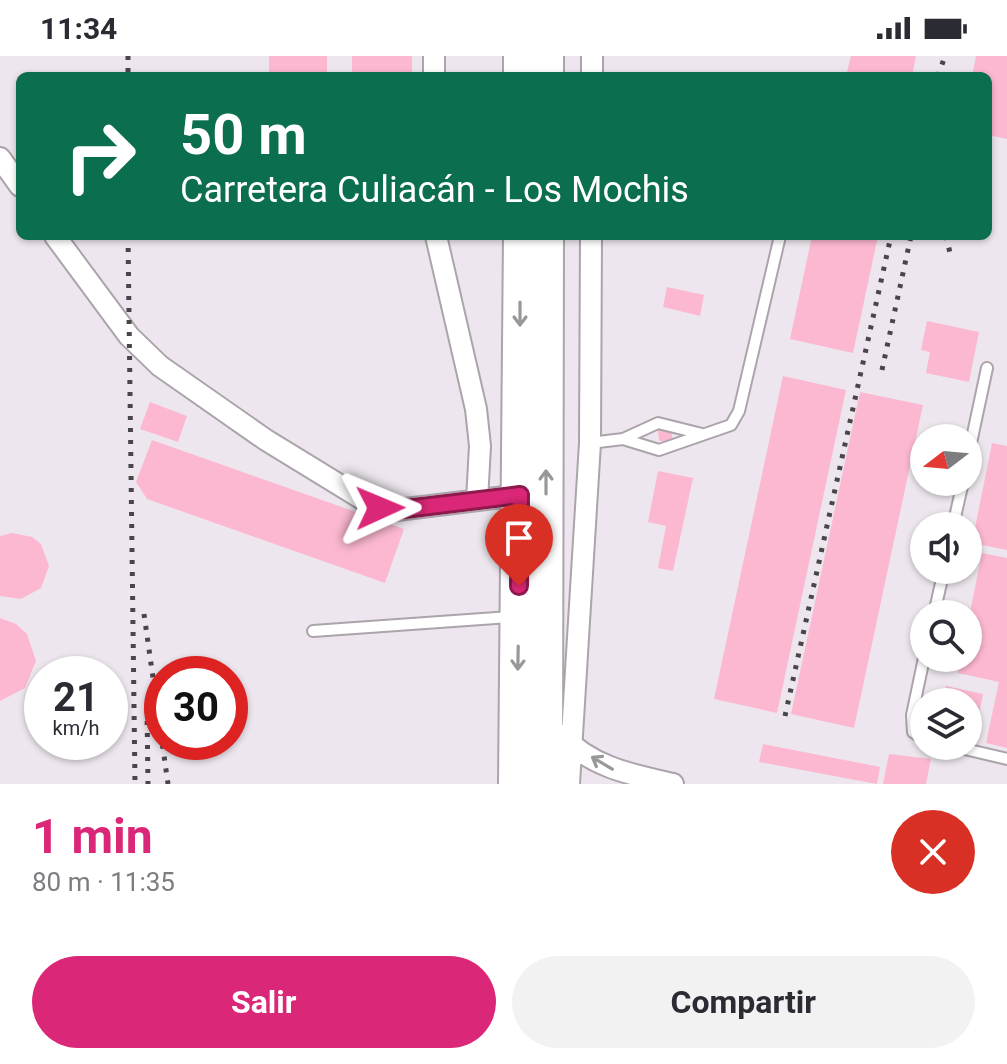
<!DOCTYPE html>
<html lang="es">
<head>
<meta charset="utf-8">
<style>
  :root { --surface:#fff; --page:#f2f2f3; --text:#2b2b33; --muted:#7c7c81; --accent:#db2777 }
  body { margin:0; font-family:Roboto,sans-serif; background:var(--page); color:var(--text); height:100vh; display:flex; flex-direction:column; font-size:30px; white-space:nowrap }
  * { box-sizing:border-box; margin:0 }
  p { font-size:26px; color:var(--muted) }
  .icon { flex:none; width:44px; height:44px; fill:none; stroke:currentColor; stroke-width:2; stroke-linecap:round; stroke-linejoin:round }
  .map { position:relative; height:728px; overflow:hidden }
  .drawer { display:flex; flex-direction:column; background:var(--surface); flex:1 }
  .drawer>* { flex:none }
  .banner { position:absolute; left:16px; top:16px; width:976px; height:168px; border-radius:12px; box-shadow:0 2px 6px #0004; background:#0b6e4f; color:#fff; overflow:hidden }
  .needle { width:52px; rotate:254deg }
  .tools { position:absolute; left:910px; top:368px; display:grid; gap:16px }
  .tools a { display:grid; place-items:center; width:72px; height:72px; border-radius:50%; background:var(--surface); box-shadow:0 2px 6px #0004; font-size:40px }
  .speed { position:absolute; left:24px; top:600px; display:flex; gap:16px; font-size:40px; font-weight:700; text-align:center }
  .speed>* { display:grid; place-content:center; width:104px; height:104px; border-radius:50%; background:var(--surface); box-shadow:0 2px 6px #0004; line-height:1 }
  .speed small { font-size:20px; font-weight:400 }
  .speed .limit { border:12px solid #d22; background:#fff; color:#111 }
  .pin { position:absolute; display:grid; place-items:center; width:68px; height:68px; color:#fff; margin:-82px -34px; border-radius:50% 50% 50% 0; rotate:-45deg; box-shadow:0 0 8px #0007 }
  .pin .icon { rotate:45deg }
  .me { position:absolute; width:88px; margin:-44px; rotate:89deg; stroke-linejoin:round; filter:drop-shadow(0 0 6px #0008) }
  .turn { display:flex; align-items:center; gap:28px; height:168px; padding:0 32px; font-size:36px }
  .turn .icon { width:104px; height:104px; stroke-width:2.5 }
  .turn b { display:block; font-size:56px; line-height:68px }
  .round { display:grid; place-items:center; flex:none; width:84px; height:84px; border-radius:42px; background:var(--page) }
  .overview { display:flex; align-items:center; justify-content:space-between; height:136px; padding:0 32px }
  h1 { font-size:48px; font-weight:700; line-height:60px; color:var(--accent) }
  .primary-button { display:flex; gap:16px; margin-top:auto; padding:16px 32px }
  .primary-button a { flex:1; height:92px; border-radius:48px; background:var(--accent); color:#fff; font-size:32px; font-weight:700; line-height:92px; text-align:center }
  .primary-button a+a { background:var(--page); color:var(--text) }
  .status { display:flex; justify-content:space-between; align-items:center; height:56px; padding:0 40px; background:var(--surface); direction:ltr }
  .status svg { height:22px; fill:currentColor }
  .map>svg:first-child { display:block }
  .building { fill:#fdb8d1 }
  .lines { fill:none; stroke-linecap:round; stroke-linejoin:round }
  .service-casing { stroke:#aba4ab; stroke-width:14 }
  .minor-casing { stroke:#aba4ab; stroke-width:24 }
  .trunk-casing { stroke:#aba4ab; stroke-width:38 }
  .service { stroke:#fff; stroke-width:10 }
  .minor { stroke:#fff; stroke-width:20 }
  .trunk { stroke:#fff; stroke-width:34 }
  .rail { stroke:#494649; stroke-width:5; stroke-dasharray:4 8; stroke-linecap:butt }
  .oneway { stroke:#999899 }
  .route-casing { stroke:#8e194d; stroke-width:20 }
  .route { stroke:#db2777; stroke-width:14 }
</style>
</head>
<body>
<div class="status"><b>11:34</b><svg viewBox="0 0 49 12"><path d="M0 12V9h3v3zM5 12V6h3v6zM10 12V3h3v9zM15 12V0h3v12zM26 1h20v11H26zM47 4h2v5h-2z"/></svg></div>
<div class="map">
<svg width="1007" height="728" viewBox="0 0 1007 728">
  <rect width="100%" height="100%" fill="#ede6ee"/>
  <path class="building" d="M269,0H327V20H269Z
    M352,0H412V20H352Z
    M851,0H916L912,20H846Z
    M976,0H1007V83L988,79V20H972Z
    M812,180H878L853,297L790,283Z
    M667,231L704,239L700,260L663,251Z
    M927,265L979,276L969,326L926,317L930,296L921,294Z
    M783,320L846,334L777,657L714,643Z
    M860,336L923,349L854,672L791,658Z
    M150,346L187,360L178,386L140,373Z
    M658,374H672V385H659Z
    M152,384L404,473L385,527L147,443L136,426Z
    M992,387L1007,390V494L972,487Z
    M658,415L693,422L673,515L658,512L666,470L648,466Z
    M12,477L32,481L41,488L49,510L41,532L21,543L0,540V480Z
    M982,497L1007,502V692L986,687L999,626L958,617L961,602H968V566Z
    M0,562L16,568L27,578L36,605L25,632L0,645Z
    M946,630L983,638L975,678L968,676V646H943Z
    M763,688L880,711L877,728L759,706Z
    M889,698L931,703L926,728H883Z"/>
  <g class="lines">
    <g class="service-casing">
      <path id="service" d="M623,383L659,394L731,369L739,355L780,180
        M590,387L623,383L658,367L702,378
        M968,401L987,312
        M953,470L963,426
        M934,558L944,514
        M313,575L511,561
        M924,683L913,676L912,659L924,602
        M952,690L1007,703"/>
    </g>
    <g class="minor-casing">
      <path id="minor" d="M434,20V0
        M592,20V0
        M0,102L20,130
        M55,180L129,280L160,310L266,384L364,444L397,454L520,439
        M436,180L476,353L480,390L477,444
        M562,679C590,711 633,719 673,728
        M569,728L590,387L591,180"/>
    </g>
    <g class="trunk-casing">
      <path id="trunk" d="M521,20V0
        M546,20V0
        M516,728L521,180
        M545,728L546,180"/>
    </g>
    <use href="#service" class="service"/>
    <use href="#minor" class="minor"/>
    <use href="#trunk" class="trunk"/>
    <path class="rail" d="M128,0V20
      M938,20L945,0
      M128,180L135,728
      M946,180L951,201
      M882,314L911,180
      M144,558L168,728
      M147,653L148,728
      M785,660L891,180"/>
  </g>
  <defs><path id="oneway-shaft" d="M-6 0H5M1.5-3L5.5 0L1.5 3" fill="none" stroke-width="1.6" stroke-linecap="round" stroke-linejoin="round" transform="scale(2)"/></defs>
  <g class="oneway">
    <use href="#oneway-shaft" transform="translate(520 258) rotate(90)"/>
    <use href="#oneway-shaft" transform="translate(546 426) rotate(-90)"/>
    <use href="#oneway-shaft" transform="translate(518 602) rotate(91)"/>
    <use href="#oneway-shaft" transform="translate(602 707) rotate(-149)"/>
  </g>
  <g class="lines">
    <g class="route-casing">
      <path id="route" d="M380,452L397,454L520,439L519,530"/>
    </g>
    <use href="#route" class="route"/>
  </g>
</svg>
<div class="tools">
<a><svg class="needle" viewBox="-14 -14 28 28"><path d="M0-13l5 13h-10z" fill="#e53935"/><path d="M0 13l5-13h-10z" fill="#7c7c81"/></svg></a>
<a><svg class="icon" aria-label="sound" viewBox="0 0 24 24"><path d="M4 9h4l5-4v14l-5-4H4zM17 9q2 3 0 6"/></svg></a>
<a><svg class="icon" aria-label="search" viewBox="0 0 24 24"><circle cx="10" cy="10" r="6"/><path d="M15 15l6 6"/></svg></a>
<a><svg class="icon" aria-label="layers" viewBox="0 0 24 24"><path d="M12 4l9 5-9 5-9-5zM3 14l9 5 9-5"/></svg></a>
</div>
<div class="speed"><div>21<small>km/h</small></div><div class="limit">30</div></div>
<div class="pin" style="left:519px;top:530px;background:#d93025"><svg class="icon" aria-label="arrive" viewBox="0 0 24 24"><path d="M6 21V4h12l-3 4 3 4H6"/></svg></div>
<svg class="me" style="left:380px;top:452px" viewBox="-20 -20 40 40"><path d="M0-17L14 15 0 8-14 15z" fill="#db2777" stroke="#fff" stroke-width="4"/></svg>
<div class="banner">
<div class="turn"><svg class="icon" aria-label="right" viewBox="0 0 24 24"><path d="M7 20v-9h11M14 6l5 5-5 5"/></svg><div><b>50 m</b>Carretera Culiacán - Los Mochis</div></div>
</div>
</div>
<section class="drawer">
<div class="overview"><div><h1>1 min</h1><p>80 m · 11:35</p></div><a class="round" style="background:#d93025;color:#fff"><svg class="icon" aria-label="close" viewBox="0 0 24 24"><path d="M6 6l12 12M18 6L6 18"/></svg></a></div>
<div class="primary-button"><a>Salir</a><a>Compartir</a></div>
</section>
</body>
</html>
